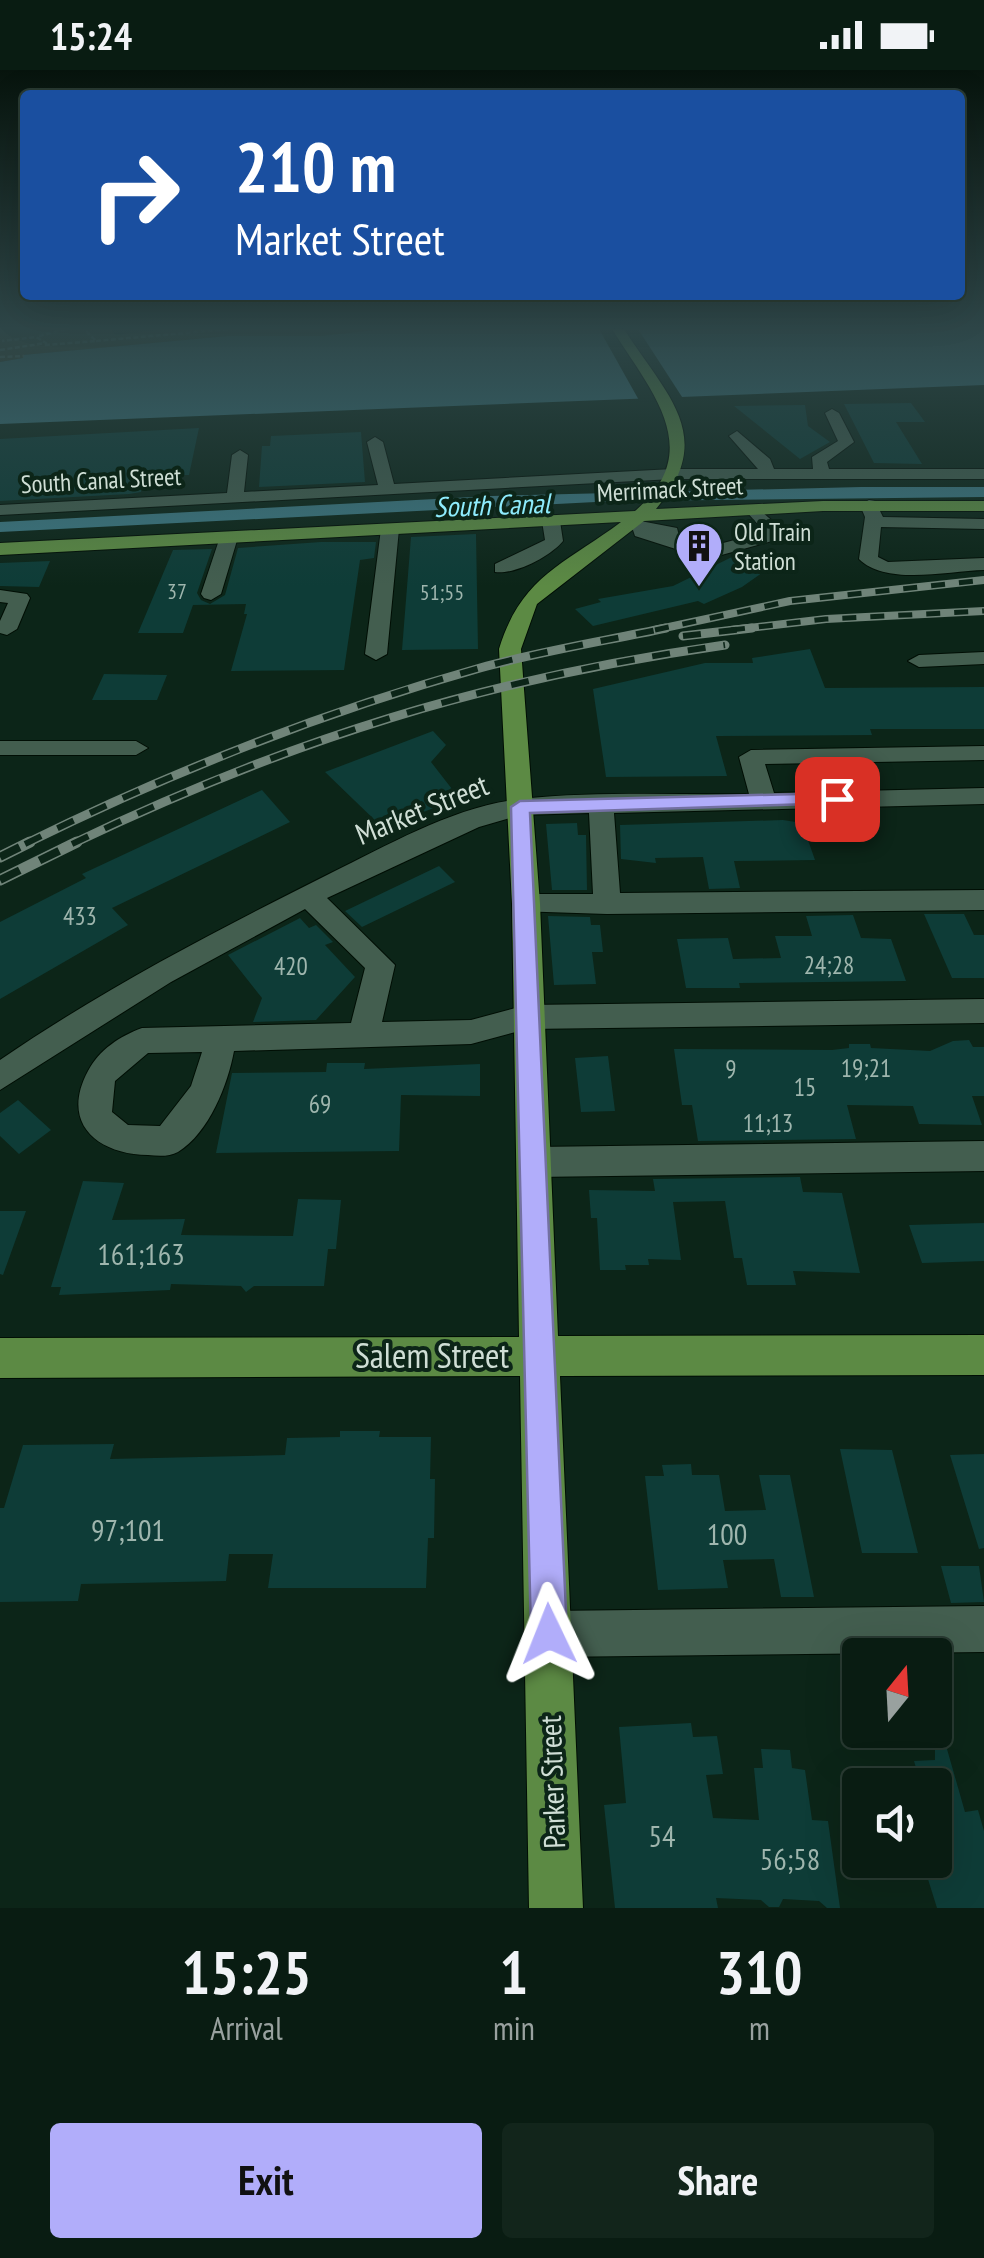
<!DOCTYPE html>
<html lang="en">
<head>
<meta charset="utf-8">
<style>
  :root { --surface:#091c12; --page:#12251b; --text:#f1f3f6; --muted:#99a19f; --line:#293a32; --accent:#b1adfa }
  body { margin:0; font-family:"PT Sans Narrow",sans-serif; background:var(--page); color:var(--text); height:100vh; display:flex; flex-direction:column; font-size:38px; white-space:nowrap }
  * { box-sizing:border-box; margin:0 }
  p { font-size:32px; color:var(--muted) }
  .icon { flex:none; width:55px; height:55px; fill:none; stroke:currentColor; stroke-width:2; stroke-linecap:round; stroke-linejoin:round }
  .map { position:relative; height:1838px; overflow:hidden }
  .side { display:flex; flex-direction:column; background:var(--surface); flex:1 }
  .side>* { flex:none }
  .banner { position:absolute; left:20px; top:20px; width:945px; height:210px; border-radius:10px; box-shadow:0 10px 40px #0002,0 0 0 2px var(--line); background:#1a4fa0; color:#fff; overflow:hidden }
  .needle { width:65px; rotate:18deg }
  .fabs { position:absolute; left:842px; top:1568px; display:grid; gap:20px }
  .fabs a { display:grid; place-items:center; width:110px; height:110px; border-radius:10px; background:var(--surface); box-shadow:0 10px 40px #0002,0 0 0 2px var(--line); font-size:50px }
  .pin { position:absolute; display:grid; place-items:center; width:85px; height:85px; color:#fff; margin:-42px; border-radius:20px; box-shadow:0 5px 15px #0006 }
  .me { position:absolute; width:110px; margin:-55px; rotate:358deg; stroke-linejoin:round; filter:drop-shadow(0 0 8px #0008) }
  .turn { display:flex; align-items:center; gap:35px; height:210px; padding:0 50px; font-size:45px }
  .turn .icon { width:130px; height:130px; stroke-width:2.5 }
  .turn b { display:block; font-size:70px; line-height:85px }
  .eta { display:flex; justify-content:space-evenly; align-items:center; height:170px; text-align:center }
  .eta b { font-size:60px; font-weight:700; line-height:70px }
  .action { display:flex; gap:20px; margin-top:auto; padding:20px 50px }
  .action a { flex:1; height:115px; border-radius:10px; background:var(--accent); color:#111; font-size:40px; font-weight:700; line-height:115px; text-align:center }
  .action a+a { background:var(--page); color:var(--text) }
  .status { display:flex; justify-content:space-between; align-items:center; height:70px; padding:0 50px; background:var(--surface); direction:ltr }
  .status svg { height:28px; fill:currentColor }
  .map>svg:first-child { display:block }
  .green { fill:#3c3c24 }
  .water { fill:#3d7781 }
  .pier { fill:#0c2518 }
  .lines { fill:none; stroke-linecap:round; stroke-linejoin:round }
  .canal { fill:#3d7781; fill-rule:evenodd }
  .building { fill:#0e3c37 }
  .minor-casing { stroke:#000e04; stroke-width:2 }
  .major-casing { stroke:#000e04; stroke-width:2 }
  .path { stroke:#5e7368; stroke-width:2.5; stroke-dasharray:5 2.5; stroke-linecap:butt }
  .minor { fill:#435e4f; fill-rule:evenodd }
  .major { fill:#5c8a44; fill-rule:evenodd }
  .rail-far2-casing { stroke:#708479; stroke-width:8 }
  .rail-far1-casing { stroke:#708479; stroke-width:9 }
  .rail-casing { stroke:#708479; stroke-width:11 }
  .rail-far2 { stroke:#0c2518; stroke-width:5; stroke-dasharray:14; stroke-linecap:butt }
  .rail-far1 { stroke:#0c2518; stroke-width:6; stroke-dasharray:18; stroke-linecap:butt }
  .rail { stroke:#0c2518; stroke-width:8; stroke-dasharray:22; stroke-linecap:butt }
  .route { fill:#b1adfa; stroke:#7370a2; stroke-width:2.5 }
  .labels { text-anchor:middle; stroke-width:8; stroke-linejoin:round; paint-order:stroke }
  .far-number-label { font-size:22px; fill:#9fb6ae }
  .far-street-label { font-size:25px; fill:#cfded5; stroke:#0c2518 }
  .far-poi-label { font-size:25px; fill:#cfded5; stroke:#0c2518; text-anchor:start }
  .number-label { font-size:25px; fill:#9fb6ae }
  .far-water-label { font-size:28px; font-style:italic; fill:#8eecfd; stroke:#0c2518 }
  .street-label { font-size:30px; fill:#cfded5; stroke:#0c2518 }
  .near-number-label { font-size:30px; fill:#9fb6ae }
  .near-street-label { font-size:35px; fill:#cfded5; stroke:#0c2518 }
</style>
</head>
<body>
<div class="status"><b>15:24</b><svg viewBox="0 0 49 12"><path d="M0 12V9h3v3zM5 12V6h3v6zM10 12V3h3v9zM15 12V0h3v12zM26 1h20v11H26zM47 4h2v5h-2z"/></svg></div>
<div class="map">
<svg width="984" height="1838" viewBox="0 0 984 1838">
  <rect width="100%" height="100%" fill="#0c2518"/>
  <path class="green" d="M0,259H111L115,265L166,259H385L321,266H228L24,285V288L0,292Z"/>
  <path class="water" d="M385,259H984V315L0,354V292L23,288V285L228,266H321Z"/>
  <path class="pier" d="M599,259H638L684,330L640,332Z"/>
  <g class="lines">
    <path class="canal" d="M861,417H984V427L615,431L0,462V452L492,426Z"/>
  </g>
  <path class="building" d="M911,333L925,352H896L922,394L874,393L844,334Z
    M805,335L808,356L830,372L800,389L734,336Z
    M199,358L189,405L153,406L144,410L141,422L129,424L0,431V369Z
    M361,362L365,412L259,417L262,376H270L271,366Z
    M476,464L478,579L402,580L411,467Z
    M321,472H376L374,488L360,490L344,600L231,601L247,544H244L246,534L193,535L183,563H138L173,480L212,479L197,523L201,530L210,534L225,525L238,478Z
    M736,485L769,498L742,517L704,534L698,531L593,556L575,539L601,532L598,529L673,516Z
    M50,491L39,517L0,516V493Z
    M810,579L825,618L984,617V659H870L872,665L716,666L727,706L606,707L593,619L705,593H753L752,588Z
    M104,604L167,605L157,630H92Z
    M433,661L446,675L431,692L459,728L383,758L325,702Z
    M262,720L290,752L112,838L128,855L0,929V852L86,808L82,804Z
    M783,750L802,753L815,790L734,791L740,818L709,819L703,787L655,788L656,793L621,789L620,755Z
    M577,753L578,765H586L587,820H552L546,754Z
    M439,796L455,812L362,857L345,841Z
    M924,844H964L974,865H984V908H952Z
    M853,845L861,868L891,869L906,911L739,913L740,918H686L677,869L728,868L733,889L781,888L775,866H812L806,846Z
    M548,846L590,847L591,855H600L603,882H592L596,914L554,915Z
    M300,848L309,858L316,855L333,872L325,875L355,907L316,950L253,952L262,928L228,885Z
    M969,970L973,977H984V1026H972L982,1055L919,1054L913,1036L847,1035L856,1069L698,1071L692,1035H682L674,979L832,980L849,978V974H870L871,978L930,981L953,971Z
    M608,986L615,1041L581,1042L575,988Z
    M327,993H365L364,999L480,994V1026L401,1025L399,1081L216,1083L232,1003L326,1002Z
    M18,1030L51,1060L19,1084L0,1066V1043Z
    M800,1107L803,1122L842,1123L860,1203L793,1201L796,1215H747L742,1188H734L725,1131L673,1132L681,1190L648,1189L649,1195H625L626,1200H600L597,1148H591L589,1120L655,1121L653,1109Z
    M83,1111L124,1113L112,1150L185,1149L181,1165L293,1166L298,1129L341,1130L336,1179H328L324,1216H254L246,1222L241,1216L171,1214L170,1220L59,1225L61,1217H51Z
    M0,1141H26L3,1205L0,1204Z
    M984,1153V1191L922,1193L909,1155Z
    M340,1361H380L379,1367H431L430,1409H435L434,1468H428L426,1518H268L273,1484H229L226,1511L81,1514L78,1531L0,1532V1438H4L23,1375L114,1374L110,1389L285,1385L287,1368L340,1367Z
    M840,1379L892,1380L918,1483H862Z
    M984,1384V1478L979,1479L950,1385Z
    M691,1394L692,1405H719L725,1441L766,1440L759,1405H790L814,1527H781L774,1489L723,1490L728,1518L658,1520L645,1406H664L662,1395Z
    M941,1496H979L984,1532L951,1533Z
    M691,1653L693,1667L717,1666L723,1704L706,1705L713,1748L759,1750L754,1698H763L761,1679L790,1680L792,1698L805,1700L812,1750L828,1751L840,1838H827L819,1831L783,1829L779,1837H769L761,1830L716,1828L718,1838H615L604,1735L626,1733L619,1657Z
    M941,1658L965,1742L978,1740L984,1761V1838H937L922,1790H935V1715H921L914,1691L935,1690V1659Z"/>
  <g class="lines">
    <g class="minor-casing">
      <path id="minor" d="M832,339L839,343L854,372L827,392L829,399H984V409H673L0,445V435L227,423L232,385L240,380L248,385L244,422L378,415L367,372L375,367L383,372L394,414L673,399H758L729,366L737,361L770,389L774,399H813L812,387L838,371L825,343Z
        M869,430L875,431L883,447L984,449V459L881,457L878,487L888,492L984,488V500C948,501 886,516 859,489L865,447L860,435Z
        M754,435L783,460V468L707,489L635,466L633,460L621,454L630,449L677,458L679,466L708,477L765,462L745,440Z
        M551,446L560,451L563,471C551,486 515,505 495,502V494L545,470L542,451Z
        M390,454L399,459L387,584L376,590L365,584L381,459Z
        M229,462L238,467L221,524L211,530L204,528L201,524L220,467Z
        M0,520L27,524L30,528L17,559L7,565L0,563V551L8,533L0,532Z
        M984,582V594L919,597L908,591L919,585Z
        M0,671H136L148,678L136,685H0Z
        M984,676V690L765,694L774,723L984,718V734L614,743L620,823L984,820V840L607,844L516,841L512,834L516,827L526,824H593L589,743L520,745L479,757L327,828L395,895L382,952L471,950L527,935L984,929V953L527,959L471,974L234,981C228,1014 209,1063 178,1082C169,1087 158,1086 148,1085C97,1084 60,1053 88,1001C99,980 120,966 142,958L351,953L365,898L305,839L171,912L0,1020V990C105,918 217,860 331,803C390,774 455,736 521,729C596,721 674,725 749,724L739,687L751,680ZM202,982L191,1016L160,1056L128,1055L112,1042L115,1011L148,983Z
        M984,1071V1101L534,1107L522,1103L517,1092L522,1081L534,1077Z
        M984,1536V1582L549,1587L532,1581L526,1564L532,1547L549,1541Z"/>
    </g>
    <g class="major-casing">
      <path id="major" d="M612,259H624C666,325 718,366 656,439L823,431H984V441H823L644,451L537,534L521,579L540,834L558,1266L984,1265V1305L560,1306L583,1838H529L520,1306L0,1308V1268L519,1267L512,834L499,579C521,506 565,494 621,452L0,485V473L635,441C708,380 649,319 612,259Z"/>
    </g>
    <path class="path" d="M39,266L67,259
      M96,271L229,259
      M45,275L96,271L87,262L90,259
      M0,280L46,273L36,267L2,271
      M0,287L24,286"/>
    <use href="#minor" class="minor"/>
    <use href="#major" class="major"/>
    <g class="rail-far2-casing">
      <path id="rail-far2" d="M655,560L790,531L984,510
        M731,560L826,549L984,541"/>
    </g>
    <g class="rail-far1-casing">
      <path id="rail-far1" d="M683,566L752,558
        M25,774C171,702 323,642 480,598C541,581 605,571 666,558
        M72,774C291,669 485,609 725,575"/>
    </g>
    <g class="rail-casing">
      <path id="rail" d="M0,787L30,772
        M0,810L77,772"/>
    </g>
    <use href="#rail-far2" class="rail-far2"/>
    <use href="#rail-far1" class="rail-far1"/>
    <use href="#rail" class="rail"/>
  </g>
  <linearGradient id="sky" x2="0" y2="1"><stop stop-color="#07140d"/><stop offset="0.5" stop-color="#2e4648"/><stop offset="1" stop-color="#2e4648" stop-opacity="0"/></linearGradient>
  <rect width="984" height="516" fill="url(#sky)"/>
  <path class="route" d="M837,723L844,725V733L530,743L567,1564L562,1577L549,1582L536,1577L531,1564L511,737L520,731Z"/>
  <defs>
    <g id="building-pin" transform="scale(2.5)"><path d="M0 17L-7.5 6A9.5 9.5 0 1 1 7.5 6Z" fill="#b1adfa" stroke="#0c2518"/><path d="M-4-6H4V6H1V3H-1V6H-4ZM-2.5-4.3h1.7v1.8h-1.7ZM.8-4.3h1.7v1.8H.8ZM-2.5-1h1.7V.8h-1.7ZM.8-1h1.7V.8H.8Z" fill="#111"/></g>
  </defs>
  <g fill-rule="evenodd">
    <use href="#building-pin" x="699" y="476"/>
  </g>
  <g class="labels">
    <g class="far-number-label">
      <text x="177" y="529">37</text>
      <text x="442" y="530">51;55</text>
    </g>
    <g class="far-street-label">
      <text transform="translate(101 410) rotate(-3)" y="9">South Canal Street</text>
      <text transform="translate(670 419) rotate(-3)" y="9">Merrimack Street</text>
    </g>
    <g class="far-poi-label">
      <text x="734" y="471">Old Train<tspan x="734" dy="29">Station</tspan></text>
    </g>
    <g class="number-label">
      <text x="80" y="855">433</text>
      <text x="829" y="904">24;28</text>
      <text x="291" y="905">420</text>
      <text x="866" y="1007">19;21</text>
      <text x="731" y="1008">9</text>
      <text x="805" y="1026">15</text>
      <text x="320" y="1043">69</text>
      <text x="768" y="1062">11;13</text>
    </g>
    <g class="far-water-label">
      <text transform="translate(492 435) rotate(-2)" y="10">South Canal</text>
    </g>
    <g class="street-label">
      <text transform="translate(422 740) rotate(-22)" y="10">Market Street</text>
      <text transform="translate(553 1712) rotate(-92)" y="10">Parker Street</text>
    </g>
    <g class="near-number-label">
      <text x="141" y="1195">161;163</text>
      <text x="128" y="1471">97;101</text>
      <text x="727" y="1475">100</text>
      <text x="662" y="1777">54</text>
      <text x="790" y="1800">56;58</text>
    </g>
    <g class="near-street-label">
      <text x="432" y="1298">Salem Street</text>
    </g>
  </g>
</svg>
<div class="fabs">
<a><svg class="needle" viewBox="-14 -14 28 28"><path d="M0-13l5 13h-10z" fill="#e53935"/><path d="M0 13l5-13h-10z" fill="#99a19f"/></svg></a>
<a><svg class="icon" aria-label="sound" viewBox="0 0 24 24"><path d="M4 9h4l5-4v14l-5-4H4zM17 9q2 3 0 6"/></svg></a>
</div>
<div class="pin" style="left:837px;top:729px;background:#d93025"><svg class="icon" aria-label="arrive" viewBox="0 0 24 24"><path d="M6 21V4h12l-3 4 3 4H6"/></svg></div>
<svg class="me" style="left:549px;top:1564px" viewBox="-20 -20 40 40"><path d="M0-17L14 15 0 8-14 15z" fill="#b1adfa" stroke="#fff" stroke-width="4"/></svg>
<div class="banner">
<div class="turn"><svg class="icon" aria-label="right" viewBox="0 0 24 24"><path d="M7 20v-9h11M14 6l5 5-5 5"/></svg><div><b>210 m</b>Market Street</div></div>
</div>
</div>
<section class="side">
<div class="eta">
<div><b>15:25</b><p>Arrival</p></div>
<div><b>1</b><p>min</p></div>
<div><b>310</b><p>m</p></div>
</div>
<div class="action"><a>Exit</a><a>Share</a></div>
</section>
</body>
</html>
